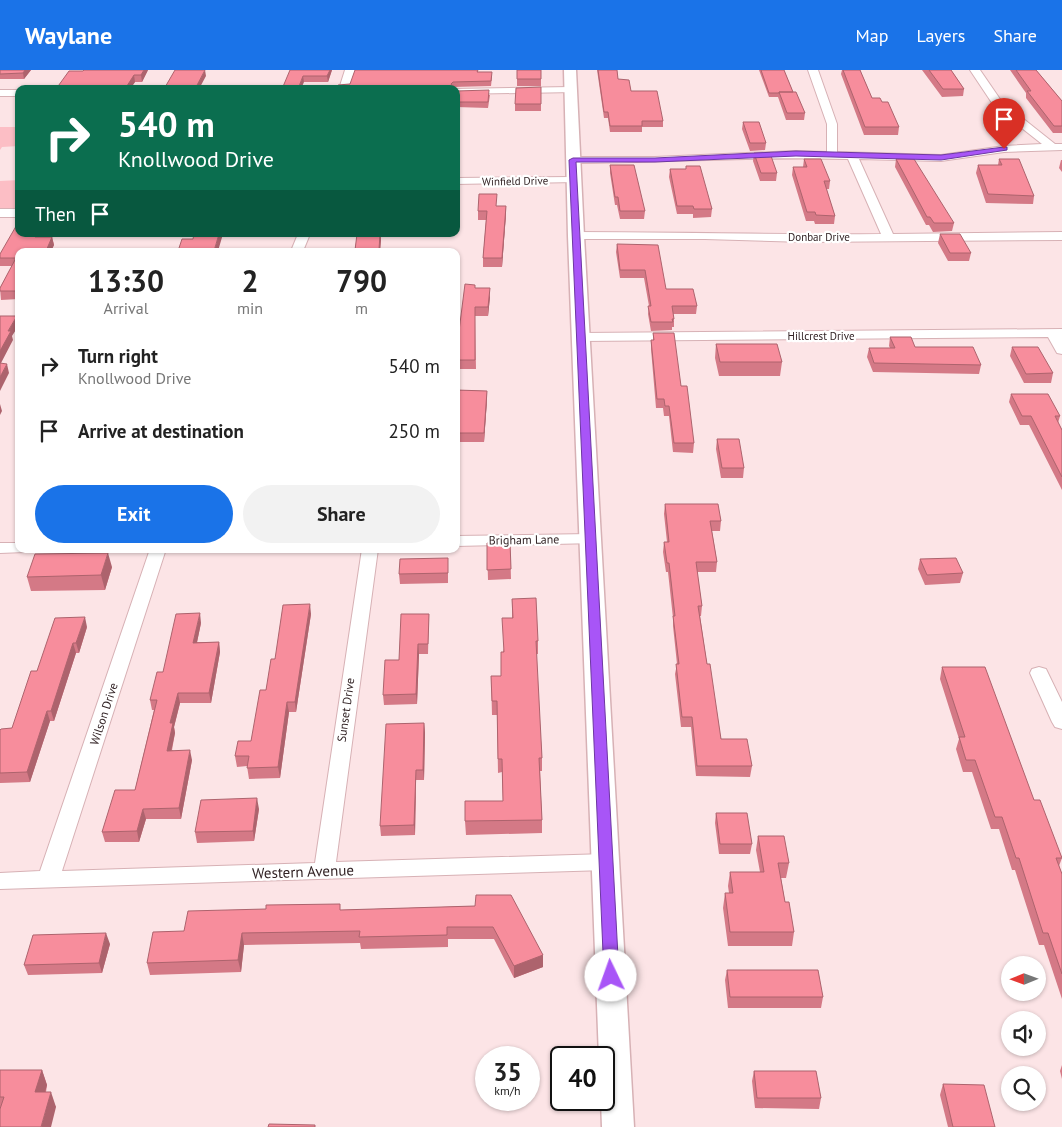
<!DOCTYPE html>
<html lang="en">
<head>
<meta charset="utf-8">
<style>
  :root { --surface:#fff; --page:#f2f2f2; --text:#222; --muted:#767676; --accent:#1a73e8 }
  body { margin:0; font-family:"PT Sans",sans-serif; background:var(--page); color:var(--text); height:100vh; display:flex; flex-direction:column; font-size:19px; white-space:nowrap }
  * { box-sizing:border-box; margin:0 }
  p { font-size:16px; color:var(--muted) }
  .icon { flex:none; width:28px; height:28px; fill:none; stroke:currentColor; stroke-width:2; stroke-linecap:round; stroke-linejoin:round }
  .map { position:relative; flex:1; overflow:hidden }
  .details { position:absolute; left:15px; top:178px; width:445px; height:305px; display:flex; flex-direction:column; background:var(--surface); border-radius:10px; box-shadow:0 1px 4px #0004 }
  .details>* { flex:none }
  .guide { position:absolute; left:15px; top:15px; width:445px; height:152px; border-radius:10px; box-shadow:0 1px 4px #0004; background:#0b6e4f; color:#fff; overflow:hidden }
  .needle { width:32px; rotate:269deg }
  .fabs { position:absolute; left:1001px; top:886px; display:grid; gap:10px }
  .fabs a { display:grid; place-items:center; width:45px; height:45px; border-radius:50%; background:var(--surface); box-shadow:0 1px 4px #0004; font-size:25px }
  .speed { position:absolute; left:475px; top:976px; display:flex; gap:10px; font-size:25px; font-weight:700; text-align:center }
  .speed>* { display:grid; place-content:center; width:65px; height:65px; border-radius:50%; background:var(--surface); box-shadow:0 1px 4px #0004; line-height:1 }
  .speed small { font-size:12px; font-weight:400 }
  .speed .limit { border:2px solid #111; border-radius:8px; background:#fff; color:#111 }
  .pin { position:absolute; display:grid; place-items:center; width:42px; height:42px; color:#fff; margin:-51px -21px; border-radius:50% 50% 50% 0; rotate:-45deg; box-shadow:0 0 5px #0007 }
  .pin .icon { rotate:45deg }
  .me { position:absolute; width:55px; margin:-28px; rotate:357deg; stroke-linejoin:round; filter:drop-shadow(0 0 4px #0008) }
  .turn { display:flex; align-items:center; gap:18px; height:105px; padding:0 20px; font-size:22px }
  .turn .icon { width:65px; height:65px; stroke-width:2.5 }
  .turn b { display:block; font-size:35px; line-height:42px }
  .then { display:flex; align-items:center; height:48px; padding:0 20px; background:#0003; gap:10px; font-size:19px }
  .eta { display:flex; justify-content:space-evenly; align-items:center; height:85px; text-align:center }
  .eta b { font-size:30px; font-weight:700; line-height:35px }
  .action { display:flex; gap:10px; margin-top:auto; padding:10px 20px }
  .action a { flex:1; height:58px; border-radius:30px; background:var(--accent); color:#fff; font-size:20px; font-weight:700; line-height:58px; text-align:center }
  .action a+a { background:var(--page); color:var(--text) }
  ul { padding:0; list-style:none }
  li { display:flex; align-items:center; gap:15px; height:65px; padding:0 20px }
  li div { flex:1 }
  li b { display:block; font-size:19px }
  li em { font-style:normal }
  header { display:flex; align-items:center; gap:30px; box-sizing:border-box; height:70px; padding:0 25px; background:var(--accent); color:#fff }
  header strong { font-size:24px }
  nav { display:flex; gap:28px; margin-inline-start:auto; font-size:18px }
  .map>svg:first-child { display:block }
  .green { fill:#fcbec5 }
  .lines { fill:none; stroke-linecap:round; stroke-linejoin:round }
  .minor-casing { stroke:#d7b1b5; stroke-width:2 }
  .tertiary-casing { stroke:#d7b1b5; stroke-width:3 }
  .path { stroke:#998587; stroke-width:2; stroke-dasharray:1 2.5; stroke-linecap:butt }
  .minor { fill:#fff; fill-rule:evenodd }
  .tertiary { fill:#fff; fill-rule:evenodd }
  .wall { fill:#d47986 }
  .shaded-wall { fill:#ad636d }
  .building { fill:#f78d9c; stroke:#ad636d }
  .route { fill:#a855f7; stroke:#6d37a1 }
  .labels { text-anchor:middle; stroke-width:4.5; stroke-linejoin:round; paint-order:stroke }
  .far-street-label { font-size:11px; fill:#322325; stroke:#fff }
  .street-label { font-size:12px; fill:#322325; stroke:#fff }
  .near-street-label { font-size:15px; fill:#322325; stroke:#fff }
</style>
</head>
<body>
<header>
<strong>Waylane</strong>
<nav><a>Map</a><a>Layers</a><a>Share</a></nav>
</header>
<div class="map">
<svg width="1062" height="1057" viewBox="0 0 1062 1057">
  <rect width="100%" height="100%" fill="#fce4e6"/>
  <path class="green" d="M0,57H19V76L2,77L0,80Z
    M19,110V140L0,141V111Z"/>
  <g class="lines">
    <g class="minor-casing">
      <path id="minor" d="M345,0H355L349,19H339Z
        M808,0H818L837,54V82L941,85L1004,76L1042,74L994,36L970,0H980L1002,32L1055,74H1062V80L1004,82L941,91L859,89L893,164L1062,162V170L806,172L705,169H572L570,166L572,163L576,162C678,162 779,165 881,164L848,89C756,86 665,93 573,93L567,90L573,87H655L795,81L827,82V54Z
        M571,17L576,20L575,22L456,24V19H453Z
        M0,20H19V26H0Z
        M573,107L579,110L577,112L456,114V108Z
        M0,139H19V147H0Z
        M298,164H310L303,181H291Z
        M1062,259V284L1057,283L1048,267L581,271L574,267L581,263Z
        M591,464L597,465L599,469L597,473L456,476V466Z
        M0,473H19V479H27L25,482L0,483Z
        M150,479H166L62,801L315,793L362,479H378L336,792L606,784L614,786L617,792L614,798L606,800L0,819V803L40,801Z
        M1039,597L1046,599L1062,632V659L1055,657L1052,652L1030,603L1032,599Z"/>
    </g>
    <g class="tertiary-casing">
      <path id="tertiary" d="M564,0H576L584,166L634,1057H602L601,1030H604V988H599L568,166Z"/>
    </g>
    <path class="path" d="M298,18H332
      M199,19L284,18"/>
    <use href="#minor" class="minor"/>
    <use href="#tertiary" class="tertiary"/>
  </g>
  <path class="wall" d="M0,0H31L24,9H0Z
    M148,0L142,12H135L130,19H56Z
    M290,0H332L328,12H304Z
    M355,0H478V2L492,7L491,16L453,17Z
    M517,0H541V16H517Z
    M597,0H617L618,9L663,51V57H642V62H610L608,48H604Z
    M759,0H784L793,22L805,43L804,50H786L778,27H769Z
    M842,0H860L872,28L882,32L899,57L898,65H864L841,4Z
    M922,0H951L964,19L963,26L942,27Z
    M1010,0H1036L1062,31V63H1053L1026,28V23Z
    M541,17V41H515V34Z
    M456,21L490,25L488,38L456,37Z
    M743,52L766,73L765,80L750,81L742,59Z
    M754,83L777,103L776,111H760L753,91Z
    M804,89L830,111L829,119H826L835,146L834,154H815L814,151H806L792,105L793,97H803Z
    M896,89L954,153L952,161L933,162L929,155H926L895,97Z
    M999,89L1034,126L1033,134L986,133L976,103L978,95H998Z
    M1061,90H1062V102L1059,98Z
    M610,95L645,141L644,149H620L617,135H615L610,103Z
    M686,96L712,139L711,147L693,148V144H677L669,107L670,99H686Z
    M497,136H506V144L502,197H483V188L486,150H478V141Z
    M357,164H381V170L380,181H355Z
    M940,164L971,183L969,191H948L938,173Z
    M42,167H52L54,175L51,181H19V229L1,230L0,218L12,196H0V184Z
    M617,174L666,219L697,236L696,244H673L674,249V257H672V260L651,261L648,244L649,236L644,208H620L616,182Z
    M475,218L490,227L488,246H475L476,299H456V261H459Z
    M653,263L681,316L694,373L693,383L673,382L669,346H664L663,338H656L651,279V270H653Z
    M890,267L915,277L981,295L979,304L873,302L867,287L869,278H890L889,276Z
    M716,274L782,292L780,306H719L715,288Z
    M1012,277L1053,303L1051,313H1024L1010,286Z
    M456,320L487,321V330L484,372H456Z
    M1011,324L1060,346L1058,353L1062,360V420L1029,355H1020L1009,332Z
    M717,369L744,398L743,408H721L716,379Z
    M665,434L721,451L720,461H712L717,492L716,502H697L702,536L701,546H700L707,594L721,669L752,696L750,707L696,706L691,657H681L675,604L677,594L673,556V548L668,502H666L663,482L664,472H667L664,444Z
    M510,472L511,509L488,510L487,473Z
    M448,488V513L400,514L399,504Z
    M920,489L963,503L960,513L925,515L918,499Z
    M112,497L105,520L31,521L27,507Z
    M512,529L538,571V584H536L542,688V701H540L542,750V763L466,765L465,751L503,731L502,702L498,703L497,645H492L491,606H501L503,582L512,548Z
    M311,544L296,642H289L280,708L249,709L247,696L237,697L235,686L251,671L275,589Z
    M429,544L428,584H419L417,634L384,635L383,625L399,590Z
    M201,553L197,572H219L220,582L211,633H180L174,657L175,663L172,680L192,690L181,749H146L139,772H105L102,762L135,720L154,640H152L150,630L163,602Z
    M87,557L79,583H76L54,651H50L30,712L0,713V660L12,658L37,601Z
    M942,597L1034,730L1062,788L1059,796L1062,804V929L1044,875H1039L1015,800H1012L999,759H991L972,702H963L956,679L959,669L940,609Z
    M424,653L425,663L424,710H416L415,765L381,766L380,756Z
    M259,739L254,771L197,773L195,762Z
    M716,743L752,774L750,784H719L715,753Z
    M758,766L789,793L786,808H781L785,832L794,862L792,876H728L723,838L725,823H729L728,816L730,802H760L756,780Z
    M475,836L543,885V897L514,908L494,869H448V877L361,879L360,873L244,875L241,902L150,905L147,893L184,861L341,840Z
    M110,874L102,903L28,905L24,895Z
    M727,900L823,927L821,938H728L725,910Z
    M1062,995V1009L1060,1001Z
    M0,1000H42L47,1015L46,1022L56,1037L0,1057Z
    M754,1001L821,1028L819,1039L755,1038L752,1011Z
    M943,1014L995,1057H948L940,1025Z"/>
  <path class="shaded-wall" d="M25,0H31L24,9L23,3Z
    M144,0H148L142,12L141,5Z
    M205,0L206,6L199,19H195Z
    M330,0H332L328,12L327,6Z
    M134,5L135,12L130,19H125Z
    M303,6L304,12L301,19H298Z
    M506,136V144L502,197V188Z
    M37,164H44L37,175L35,167Z
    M219,164H223L218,181H214Z
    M380,164L381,170L380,181H379Z
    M52,167L54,175L51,181H46Z
    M490,218V227L488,246V237Z
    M17,246L19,255L12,266L13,270L0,295V281L8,261Z
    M7,294L9,303L0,321V307Z
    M487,321V330L484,372V363Z
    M0,334L2,341L0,345Z
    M108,483L112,497L105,520L101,505Z
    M310,534L311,544L296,642L295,632Z
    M200,543L201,553L195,582L193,573Z
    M85,547L87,557L79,583L76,573Z
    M219,572L220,582L211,633L209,623Z
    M73,573L76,583L54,651L51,641Z
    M418,574L419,584L417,634L416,624Z
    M178,623L180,633L174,657L175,663L169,691L167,681L170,653Z
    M287,632L289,642L280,708L278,697Z
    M47,641L50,651L30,712L27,702Z
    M424,653L425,663L424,710L423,700Z
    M190,680L192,690L181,749L179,738Z
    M416,700V710L415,765L414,755Z
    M257,728L259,739L254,771L253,761Z
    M143,739L146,749L139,772L137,761Z
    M106,863L110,874L102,903L99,893Z
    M242,863L244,875L241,902L238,890Z
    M543,885V897L514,908V896Z
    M42,1000L47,1015L41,1037L35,1022Z
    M51,1022L56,1037L51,1057H41Z"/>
  <path class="building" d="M0,0H25L23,3L0,4Z
    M84,0H144L141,5H134L125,19H56L69,1H83Z
    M175,0H205L195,19H164Z
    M290,0H330L327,6H303L298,19H282Z
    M355,0H478L477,2H492L491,11L453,12L451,14L454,19H337L338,15L350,14Z
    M517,0H541V9H517Z
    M598,0H617L618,9L629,10L631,21H657L663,51H642V56H610L608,42H604Z
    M761,0H784L793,22H779V23H769Z
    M843,0H860L872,28H880L882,32H888L899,57H865Z
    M929,0H951L964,19H943Z
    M1016,0H1036L1062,31V56H1054L1027,21H1031Z
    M541,17V34H515L516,18Z
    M489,20L488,32H456V21Z
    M779,22H796L805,43H787Z
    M743,52H759L766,73H750Z
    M754,83H770L777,103H761Z
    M804,89H821L830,111H824L835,146L816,145L815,142H807L793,97H807Z
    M896,89H914L954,153H934L930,147H927Z
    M999,89H1019L1034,126L988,124L978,95H1002Z
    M610,95H634L645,141H620L618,127H615Z
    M686,96H700L712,139H694L693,136H677L670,99H686Z
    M479,124H497L496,136H506L502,188H483L487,141H478Z
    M19,151V164H37L35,167H52L46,181H19V221H0V218L16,188H0V184Z
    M194,164H219L214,181H178L182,169H193Z
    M357,164H380L379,180H355Z
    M940,164H960L971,183H950Z
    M617,174L658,175L666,219H693L697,236H672L674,249H672L673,252H651L648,236H651L645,200H620Z
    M465,214L475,215V218H490L488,237H475V290H456V261H459Z
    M0,246H17L8,261H11L0,281Z
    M653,263H674L681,316H687L694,373H674L669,336H665L664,329H657L651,270H654Z
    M890,267H911L915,277H973L981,295L874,293L869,278H895Z
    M716,274H777L782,292H720Z
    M1012,277H1038L1053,303L1026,304Z
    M0,293L7,294L0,307Z
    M456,320L487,321L484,363H456Z
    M1011,324H1048L1060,346H1055L1062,360V407L1031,346H1022Z
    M717,369H739L744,398H722Z
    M665,434H718L721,451H710L717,492H696L702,536H698L707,594H710L721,669H747L752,696H697L692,647H682L676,594H679L673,546H675L669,493H667L664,472H669Z
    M510,472L511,499L487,500V473Z
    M108,483L101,505L27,507L35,484Z
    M448,488V503L399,504L400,489Z
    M956,488L963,503L927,505L920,489Z
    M536,528L538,571H536L542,688H539L542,750L465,751V731H503L502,689H498L497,631H492L491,606H501V582H504L502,548H513L512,529Z
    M310,534L295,632H287L278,697L247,698L249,686H235L238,671H251L260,620H266L271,589H275L283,535Z
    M200,543L193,573L219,572L209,623H178L170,653H173L167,681L190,680L179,738L143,739L137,761L102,762L115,720H135L157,630H150L157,602H163L176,544Z
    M401,544H429L428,574H418L416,624L383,625L385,590H399Z
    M85,547L76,573H73L51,641H47L27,702L0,703V660L1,659L12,658L31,601H37L55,548Z
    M942,597H985L1034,730H1040L1062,788H1056L1062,804V904L1048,863H1043L1019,788H1016L1002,747H995L975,690H966L959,667H965Z
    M424,653L423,700H416L414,755L380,756L386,654Z
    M257,728L253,761L195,762L201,730Z
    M716,743H747L752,774H720Z
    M758,766H784L789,793H778L785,832H789L794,862H730L725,823H733L730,802H764Z
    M476,825H511L543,885L514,896L493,857H447V865L359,867L360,861L242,863L238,890L147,893L153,862L184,861L188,841L266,839V835L340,834V840L475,836Z
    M106,863L99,893L24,895L33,865Z
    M727,900H818L823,927H730Z
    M0,1000H42L35,1022H51L41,1057H0V1039L4,1027H0Z
    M754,1001H816L821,1028H757Z
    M943,1014L984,1015L995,1057H953Z
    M269,1054L315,1055V1057H268Z"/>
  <path class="route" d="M1004,77H1007V80L941,90L796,86L655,92H576L619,906L617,910L611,912L606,910L604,906L569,90L573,88H655L796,81L941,85Z"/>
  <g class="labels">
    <g class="far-street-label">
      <text transform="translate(515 111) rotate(-1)" y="4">Winfield Drive</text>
      <text x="819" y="171">Donbar Drive</text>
      <text x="821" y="270">Hillcrest Drive</text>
    </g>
    <g class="street-label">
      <text transform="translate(524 470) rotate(-1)" y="4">Brigham Lane</text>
      <text transform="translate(346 640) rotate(-82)" y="4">Sunset Drive</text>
      <text transform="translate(104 644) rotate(-72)" y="4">Wilson Drive</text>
    </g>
    <g class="near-street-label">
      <text transform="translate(303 802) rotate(-2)" y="5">Western Avenue</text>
    </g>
  </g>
</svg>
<div class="fabs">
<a><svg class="needle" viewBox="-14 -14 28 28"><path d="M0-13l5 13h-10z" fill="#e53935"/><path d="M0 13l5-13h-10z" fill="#767676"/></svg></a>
<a><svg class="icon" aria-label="sound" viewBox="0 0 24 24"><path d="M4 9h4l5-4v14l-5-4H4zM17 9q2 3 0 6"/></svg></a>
<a><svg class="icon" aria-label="search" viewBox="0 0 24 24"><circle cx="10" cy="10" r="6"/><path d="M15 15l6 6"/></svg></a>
</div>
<div class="speed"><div>35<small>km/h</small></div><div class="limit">40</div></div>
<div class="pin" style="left:1004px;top:79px;background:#d93025"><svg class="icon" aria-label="arrive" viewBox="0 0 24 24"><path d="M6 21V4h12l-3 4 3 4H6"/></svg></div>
<svg class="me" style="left:611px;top:906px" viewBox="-20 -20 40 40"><circle r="19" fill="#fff"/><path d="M0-13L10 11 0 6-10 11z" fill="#a855f7"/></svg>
<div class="guide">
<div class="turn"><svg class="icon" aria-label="right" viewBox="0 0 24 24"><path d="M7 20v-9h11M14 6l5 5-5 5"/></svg><div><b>540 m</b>Knollwood Drive</div></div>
<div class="then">Then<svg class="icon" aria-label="arrive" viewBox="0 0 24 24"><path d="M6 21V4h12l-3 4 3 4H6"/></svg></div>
</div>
<section class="details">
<div class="eta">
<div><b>13:30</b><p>Arrival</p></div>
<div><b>2</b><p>min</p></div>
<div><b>790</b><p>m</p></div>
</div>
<ul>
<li><svg class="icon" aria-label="right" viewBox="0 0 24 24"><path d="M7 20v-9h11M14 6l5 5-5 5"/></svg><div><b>Turn right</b><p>Knollwood Drive</p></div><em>540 m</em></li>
<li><svg class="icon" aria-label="arrive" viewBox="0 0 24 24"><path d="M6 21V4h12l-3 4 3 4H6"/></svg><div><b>Arrive at destination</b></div><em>250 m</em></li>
</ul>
<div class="action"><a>Exit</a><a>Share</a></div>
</section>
</div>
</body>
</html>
